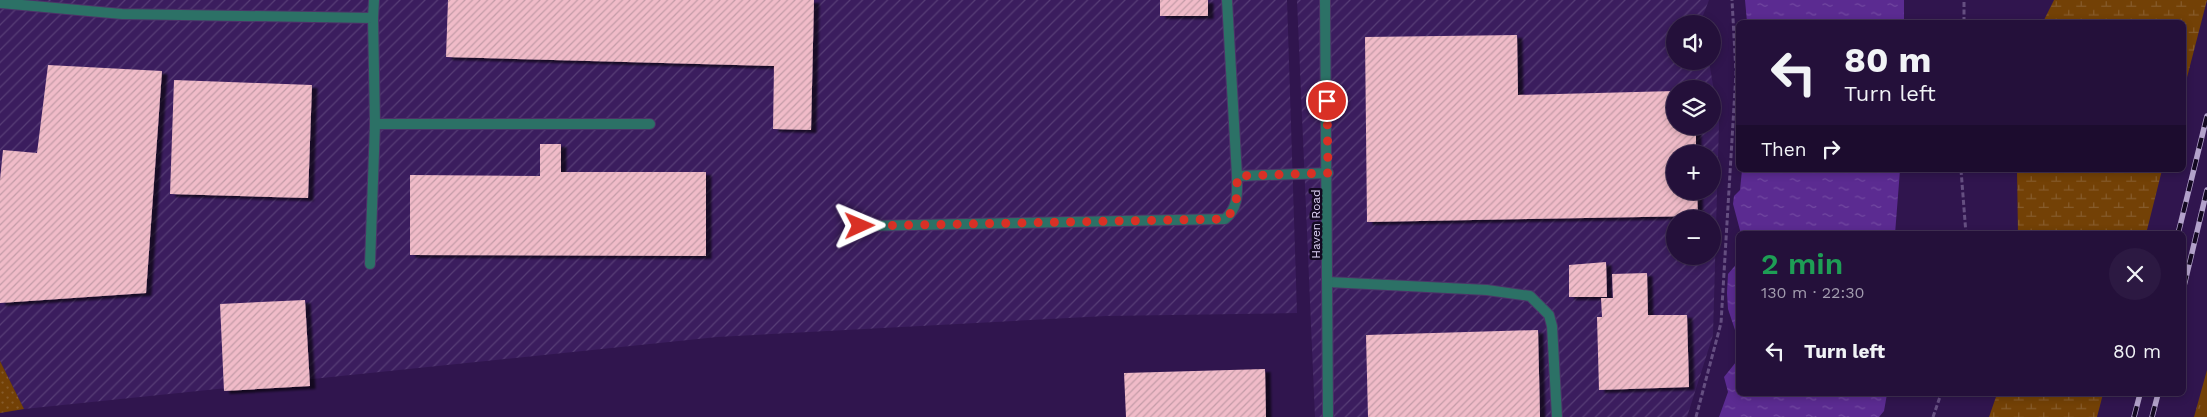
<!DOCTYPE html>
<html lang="en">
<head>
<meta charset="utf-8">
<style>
  :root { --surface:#24103a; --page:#2c1942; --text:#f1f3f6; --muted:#a39daf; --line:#413054 }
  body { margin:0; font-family:"Work Sans",sans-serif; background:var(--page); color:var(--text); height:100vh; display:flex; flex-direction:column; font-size:19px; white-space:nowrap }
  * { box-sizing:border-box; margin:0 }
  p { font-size:16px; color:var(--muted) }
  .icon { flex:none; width:28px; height:28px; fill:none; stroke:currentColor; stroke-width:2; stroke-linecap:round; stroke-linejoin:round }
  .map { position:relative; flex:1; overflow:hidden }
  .sheet { position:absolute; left:1736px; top:231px; width:450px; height:165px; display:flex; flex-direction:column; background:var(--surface); border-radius:8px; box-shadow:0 2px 8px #0003,0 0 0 1px var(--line) }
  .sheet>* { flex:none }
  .hud { position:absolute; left:1736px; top:20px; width:450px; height:152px; border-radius:8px; box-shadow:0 2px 8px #0003,0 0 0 1px var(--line); background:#24103a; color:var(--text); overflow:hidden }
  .tools { position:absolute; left:1666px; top:15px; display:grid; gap:10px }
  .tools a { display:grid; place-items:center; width:55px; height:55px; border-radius:50%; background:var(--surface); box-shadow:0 2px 8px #0003,0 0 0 1px var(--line); font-size:25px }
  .pin { position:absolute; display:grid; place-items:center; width:42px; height:42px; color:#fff; margin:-21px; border:2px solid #fff; border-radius:50%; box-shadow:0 1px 5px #0007 }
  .me { position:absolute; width:55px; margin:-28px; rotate:89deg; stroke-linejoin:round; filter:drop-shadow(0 0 4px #0008) }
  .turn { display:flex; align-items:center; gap:18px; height:105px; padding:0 25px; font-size:22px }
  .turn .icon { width:65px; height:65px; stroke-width:2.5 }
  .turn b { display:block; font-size:35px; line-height:42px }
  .then { display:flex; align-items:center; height:48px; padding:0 25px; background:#0003; gap:10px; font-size:19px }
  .round { display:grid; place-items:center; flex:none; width:52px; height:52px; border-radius:26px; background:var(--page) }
  .overview { display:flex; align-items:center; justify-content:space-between; height:85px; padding:0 25px }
  h1 { font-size:30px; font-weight:600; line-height:38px; color:#1e9e55 }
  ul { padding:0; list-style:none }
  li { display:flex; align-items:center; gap:15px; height:70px; padding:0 25px }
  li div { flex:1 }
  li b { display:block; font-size:19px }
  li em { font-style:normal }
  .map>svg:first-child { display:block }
  .industrial { fill:url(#industrial-furrows); fill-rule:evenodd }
  .grass { fill:url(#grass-dots) }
  .wetland { fill:url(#wetland-marsh) }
  .park { fill:url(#park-tufts) }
  .water { fill:url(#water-ripples) }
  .building { fill:url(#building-hatch); filter:url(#shadow) }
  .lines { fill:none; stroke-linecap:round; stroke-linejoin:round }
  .service-casing { stroke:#4c3368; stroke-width:12 }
  .minor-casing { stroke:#4c3368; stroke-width:12 }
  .tertiary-casing { stroke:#4c3368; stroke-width:12 }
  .path { stroke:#654f81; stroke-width:3; stroke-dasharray:5 2.5; stroke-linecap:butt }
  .service { stroke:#2c7166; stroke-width:10 }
  .minor { stroke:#2c7166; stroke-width:10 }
  .tertiary { stroke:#2c7166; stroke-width:10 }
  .rail-casing { stroke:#b3a2cb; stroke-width:5.5 }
  .rail { stroke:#130921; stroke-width:4; stroke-dasharray:11; stroke-linecap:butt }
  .route { stroke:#d93025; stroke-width:9; stroke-dasharray:0 16.2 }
  .labels { text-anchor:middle; stroke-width:5; stroke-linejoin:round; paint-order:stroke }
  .street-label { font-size:12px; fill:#dccff3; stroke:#130921 }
</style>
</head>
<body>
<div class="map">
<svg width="2207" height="417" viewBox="0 0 2207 417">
  <defs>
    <pattern id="industrial-furrows" width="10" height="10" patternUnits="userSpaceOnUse" patternTransform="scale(1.25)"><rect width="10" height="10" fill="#3b1d5e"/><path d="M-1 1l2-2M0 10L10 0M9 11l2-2" fill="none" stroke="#573d76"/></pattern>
    <pattern id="grass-dots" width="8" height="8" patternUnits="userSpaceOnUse" patternTransform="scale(1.25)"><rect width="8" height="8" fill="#734106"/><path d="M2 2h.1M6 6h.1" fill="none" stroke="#865b2b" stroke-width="1.8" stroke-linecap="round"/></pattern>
    <pattern id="wetland-marsh" width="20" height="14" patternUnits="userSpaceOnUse" patternTransform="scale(1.25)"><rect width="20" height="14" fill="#734106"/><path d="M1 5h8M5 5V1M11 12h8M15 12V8" fill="none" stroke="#865b2b"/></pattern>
    <pattern id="park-tufts" width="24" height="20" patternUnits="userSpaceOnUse" patternTransform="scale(1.25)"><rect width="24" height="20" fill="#734106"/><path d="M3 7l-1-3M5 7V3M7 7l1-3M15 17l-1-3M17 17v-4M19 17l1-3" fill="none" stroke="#865b2b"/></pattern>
    <pattern id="water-ripples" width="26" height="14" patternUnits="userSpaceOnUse" patternTransform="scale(1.25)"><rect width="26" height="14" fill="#5b2b91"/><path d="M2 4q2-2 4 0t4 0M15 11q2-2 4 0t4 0" fill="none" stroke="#7249a1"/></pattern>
    <pattern id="building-hatch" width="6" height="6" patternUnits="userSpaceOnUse" patternTransform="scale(1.25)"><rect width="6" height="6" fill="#f0bbc8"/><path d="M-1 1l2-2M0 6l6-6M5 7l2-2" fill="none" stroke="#c49ca8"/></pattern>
    <filter id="shadow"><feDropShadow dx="5.5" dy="3" stdDeviation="1" flood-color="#0009"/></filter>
  </defs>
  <rect width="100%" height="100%" fill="#30154e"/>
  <path class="industrial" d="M0,0H1287L1297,313L1106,316L717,337L24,409L0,361Z
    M1297,0H1709L1702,18L1703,24H1675V61H1709L1719,122L1713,335L1687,417H1315ZM1675,89H1712V126H1675ZM1675,154H1712V191H1675ZM1675,219H1712V256H1675Z"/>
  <path class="grass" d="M0,361L24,409L0,413Z"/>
  <path class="wetland" d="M2054,0H2207L2184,89V22H2043Z
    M2017,170H2162L2146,234H2018Z
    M1997,394H2103L2097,417H1989Z"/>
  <path class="park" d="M2207,370V417H2194Z"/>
  <path class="water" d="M1745,0H1904V22H1747Z
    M1742,170H1900L1895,234H1741L1733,204L1734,196L1740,190Z
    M1739,261V394H1887L1884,411L1879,417H1719L1728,392L1724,377L1736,362L1737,336L1728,309L1727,293L1728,274Z"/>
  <path class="building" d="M448,0H814L811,130L773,129L774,66L446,57Z
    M1160,0H1208V16H1160Z
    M1517,35L1518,95L1675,91V126H1696V154H1675V191H1697L1698,216L1367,222L1365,37Z
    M48,65L162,71L146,293L0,303V180L3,150L37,153Z
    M174,80L312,85L308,198L170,194Z
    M540,144H561V172H706V256L410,255V175L540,176Z
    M1606,262L1607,297H1569V265Z
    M1647,273L1648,315H1687L1689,387L1599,390L1597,317H1602L1601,298H1613L1612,274Z
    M305,300L310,386L224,391L220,304Z
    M1538,330L1540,417H1368L1366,335Z
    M1265,369L1266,417H1126L1124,373Z"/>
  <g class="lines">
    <g class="service-casing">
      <path id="service" d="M1227,0L1237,176
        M860,226L1225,219C1239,207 1237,193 1237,176L1328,173
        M1328,282L1487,290L1530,296L1549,315L1552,326L1557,417"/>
    </g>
    <g class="minor-casing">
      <path id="minor" d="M0,3L122,14L373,18L374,0
        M375,124H650
        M370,264L375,124L373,18"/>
    </g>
    <g class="tertiary-casing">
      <path id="tertiary" d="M1325,0L1328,417"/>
    </g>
    <path class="path" d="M1964,22V0
      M1961,170L1966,234
      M1696,417L1721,323L1736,73L1732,0
      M1933,417L1941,394"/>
    <use href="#service" class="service"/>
    <use href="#minor" class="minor"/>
    <use href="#tertiary" class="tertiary"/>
    <g class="rail-casing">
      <path id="rail" d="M2178,234L2207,116
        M2184,286L2207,190
        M2134,417L2140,394
        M2152,417L2158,394"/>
    </g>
    <use href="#rail" class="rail"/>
  </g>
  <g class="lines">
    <path class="route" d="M860,226L1225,219C1239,207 1237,193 1237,176L1328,173L1327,101"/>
  </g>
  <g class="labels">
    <g class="street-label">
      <text transform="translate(1316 224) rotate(-90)" y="4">Haven Road</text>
    </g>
  </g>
</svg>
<div class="tools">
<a><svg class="icon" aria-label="sound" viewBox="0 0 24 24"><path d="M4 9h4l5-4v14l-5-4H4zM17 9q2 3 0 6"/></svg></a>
<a><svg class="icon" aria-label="layers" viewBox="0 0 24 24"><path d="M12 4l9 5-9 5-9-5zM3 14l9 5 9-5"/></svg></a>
<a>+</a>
<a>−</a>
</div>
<div class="pin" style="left:1327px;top:101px;background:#d93025"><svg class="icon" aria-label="arrive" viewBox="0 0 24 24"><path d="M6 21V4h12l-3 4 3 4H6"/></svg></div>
<svg class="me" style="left:860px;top:226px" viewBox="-20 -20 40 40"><path d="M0-17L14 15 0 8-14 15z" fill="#d93025" stroke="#fff" stroke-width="4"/></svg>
<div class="hud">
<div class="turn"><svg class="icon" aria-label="left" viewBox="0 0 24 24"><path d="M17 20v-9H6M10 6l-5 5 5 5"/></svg><div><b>80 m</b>Turn left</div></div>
<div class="then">Then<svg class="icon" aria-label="right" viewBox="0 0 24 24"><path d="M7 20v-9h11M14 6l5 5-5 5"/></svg></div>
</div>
<section class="sheet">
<div class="overview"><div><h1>2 min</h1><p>130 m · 22:30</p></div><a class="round"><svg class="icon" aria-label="close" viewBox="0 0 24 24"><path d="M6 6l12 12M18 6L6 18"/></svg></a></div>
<ul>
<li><svg class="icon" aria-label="left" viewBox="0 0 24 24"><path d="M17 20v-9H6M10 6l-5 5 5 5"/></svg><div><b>Turn left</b></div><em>80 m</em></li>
</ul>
</section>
</div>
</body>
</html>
